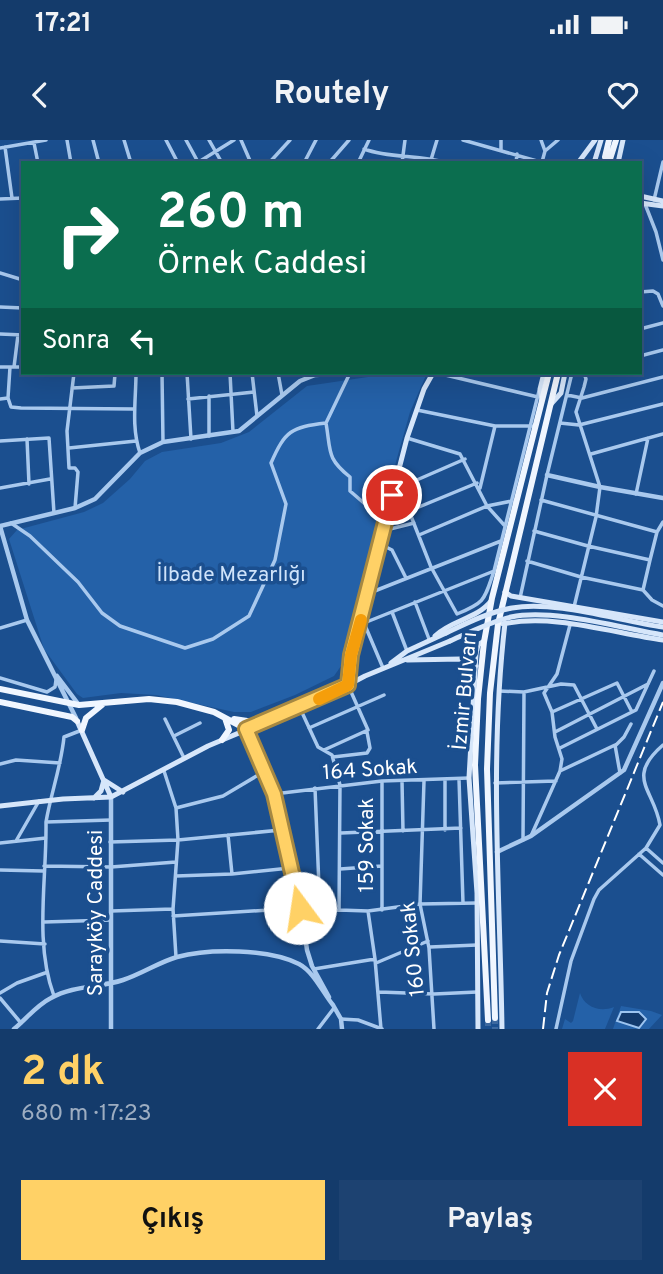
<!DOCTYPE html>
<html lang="tr">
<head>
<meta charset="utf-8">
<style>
  :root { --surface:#143b6b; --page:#1d4271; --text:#f1f3f6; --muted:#9dadc1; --line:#33557e; --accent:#ffd166 }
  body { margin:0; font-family:Overpass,sans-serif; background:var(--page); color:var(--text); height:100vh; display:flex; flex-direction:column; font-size:26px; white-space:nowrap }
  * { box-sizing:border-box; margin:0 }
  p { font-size:23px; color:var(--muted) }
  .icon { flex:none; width:38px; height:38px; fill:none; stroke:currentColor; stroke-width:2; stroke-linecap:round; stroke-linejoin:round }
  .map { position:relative; height:889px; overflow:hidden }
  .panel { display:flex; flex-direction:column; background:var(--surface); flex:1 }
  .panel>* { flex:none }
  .guide { position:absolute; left:21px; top:21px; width:621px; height:214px; border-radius:0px; box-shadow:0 7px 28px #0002,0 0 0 2px var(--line); background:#0b6e4f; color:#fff; overflow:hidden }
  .pin { position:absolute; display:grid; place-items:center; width:60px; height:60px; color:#fff; margin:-30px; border:4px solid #fff; border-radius:50%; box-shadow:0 2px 7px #0007 }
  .me { position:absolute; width:77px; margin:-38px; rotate:346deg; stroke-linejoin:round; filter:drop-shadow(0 0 5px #0008) }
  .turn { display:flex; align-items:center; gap:24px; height:147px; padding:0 21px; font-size:32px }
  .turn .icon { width:91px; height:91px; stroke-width:2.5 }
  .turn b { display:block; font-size:49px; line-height:60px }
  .then { display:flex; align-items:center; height:66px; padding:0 21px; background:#0003; gap:14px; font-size:26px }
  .round { display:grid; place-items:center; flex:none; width:74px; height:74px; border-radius:0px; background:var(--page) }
  .overview { display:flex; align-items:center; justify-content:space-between; height:119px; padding:0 21px }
  h1 { font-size:42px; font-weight:700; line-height:52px; color:var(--accent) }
  .action { display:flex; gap:14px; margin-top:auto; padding:14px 21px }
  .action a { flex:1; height:80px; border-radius:0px; background:var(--accent); color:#111; font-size:28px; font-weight:700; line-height:80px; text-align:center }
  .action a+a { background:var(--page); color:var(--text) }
  .status { display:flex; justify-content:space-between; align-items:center; height:49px; padding:0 35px; background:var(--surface); direction:ltr }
  .status svg { height:19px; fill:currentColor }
  header { display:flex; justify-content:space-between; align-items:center; height:91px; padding:0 21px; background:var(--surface); font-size:32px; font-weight:700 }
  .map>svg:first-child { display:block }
  .green { fill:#2461a8 }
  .water { fill:#123a6d; stroke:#9cc4f0; stroke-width:2 }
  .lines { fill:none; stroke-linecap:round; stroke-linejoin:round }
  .primary-tunnel { stroke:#3d69a0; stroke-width:6; stroke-dasharray:6 3; stroke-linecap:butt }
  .minor { stroke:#a9c9ee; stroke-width:3.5 }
  .tertiary { stroke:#a9c9ee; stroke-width:4.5 }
  .secondary { stroke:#d6e6fa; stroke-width:5 }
  .primary { stroke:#f0f6ff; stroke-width:6 }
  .rail { stroke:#fff; stroke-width:2; stroke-dasharray:12 5; stroke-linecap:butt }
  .secondary-bridge { stroke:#d6e6fa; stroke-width:5 }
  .route-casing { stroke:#a68842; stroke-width:18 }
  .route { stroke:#ffd166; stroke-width:12 }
  .slow { stroke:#f59e0b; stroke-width:12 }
  .labels { text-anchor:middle; stroke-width:7; stroke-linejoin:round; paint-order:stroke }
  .park-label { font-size:21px; fill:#cfe3fa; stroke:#1b4f8f }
  .street-label { font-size:21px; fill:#fff; stroke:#1b4f8f }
</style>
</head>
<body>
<div class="status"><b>17:21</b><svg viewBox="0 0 49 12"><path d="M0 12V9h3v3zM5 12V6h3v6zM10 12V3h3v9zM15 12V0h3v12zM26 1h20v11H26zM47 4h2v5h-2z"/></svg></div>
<header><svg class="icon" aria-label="back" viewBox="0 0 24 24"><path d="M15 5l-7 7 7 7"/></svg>Routely<svg class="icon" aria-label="heart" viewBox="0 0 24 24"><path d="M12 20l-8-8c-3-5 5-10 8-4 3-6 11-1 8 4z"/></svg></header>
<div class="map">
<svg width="663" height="889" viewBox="0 0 663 889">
  <rect width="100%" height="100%" fill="#1b4f8f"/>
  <path class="green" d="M395,233H427L410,272L397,318L349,504L341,526L334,536L295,555L251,572H234L156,555L121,553L83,558L77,554L44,509L9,399L17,390L84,372L103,363L130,339L145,321L162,312L221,303L249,292L307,246Z
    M580,853C584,866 599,873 614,867L605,889H562L565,879L571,883L573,881Z
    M621,866L651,871L662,875L649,889H613Z"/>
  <path class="water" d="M621,872H639L646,879L639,888L617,881Z"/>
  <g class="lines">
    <path class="primary-tunnel" d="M495,878V889
      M488,880V889"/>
    <path class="minor" d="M67,0L71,23
      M93,0L99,23
      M124,0L131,23
      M166,0L178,23
      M186,0L198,22
      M209,0L222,23
      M241,0L251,23
      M463,0L544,23
      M541,0L545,11L542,22
      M34,3L38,23
      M5,7L12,58
      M0,8L46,0
      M364,9C391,19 420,14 447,23
      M501,10V0
      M545,11L558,0
      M197,23L234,0
      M269,23L290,0
      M304,23L316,0
      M329,23L349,0
      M358,23L369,0
      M402,23L405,0
      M430,23L437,0
      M516,23L517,14
      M0,59L23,58
      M654,60L663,22
      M645,64L656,92L663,120
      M0,133L23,140
      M640,152L653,151L658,154L663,166
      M0,167L23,168
      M640,189L663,183
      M0,194L23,195
      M640,216L663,210
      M0,227H23
      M14,227L18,195
      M74,233L67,291L69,328H75L78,332L75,368
      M93,233H115
      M136,233C136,260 131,287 140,313
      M162,233L163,302
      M187,233L191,299
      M230,233L233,292
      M252,233L257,276
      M278,233L282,255
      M437,233L538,257
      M187,235L230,233
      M72,248L114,246L115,234
      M567,255L582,258L663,237
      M209,256V296
      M8,258L10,227
      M0,259L8,258L11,267L21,268L134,269
      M188,259L254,252
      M417,270L495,286H532
      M326,283C331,311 326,318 350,337V351L386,382
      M560,283L579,285L663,264
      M407,298L460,314L487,366L505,386
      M27,299L29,344
      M0,301L49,298L54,373
      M69,308L136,301
      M591,314L663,294
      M400,332L409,371L431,427L457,474C486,462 484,460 494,431L539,251
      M403,346L465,319
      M0,348L50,339
      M480,348L495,286
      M636,354L648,298
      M541,360L657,392
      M409,371L477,343
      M11,383L30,396L78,442L102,473L120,486L185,508L213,499L249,476L275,420L286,364L271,323C285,291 291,287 326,283L350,233
      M384,388L390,389L414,383
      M534,391L588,406L650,420L657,392L663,382
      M419,395L487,366L512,361
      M380,404L392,410L406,438
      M527,421L581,437L643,450L652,460L663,466
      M643,450L650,420
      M367,454L501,401
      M520,458L547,335L572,233
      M415,462L429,499
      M574,467L596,377L600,347L576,272L584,247L586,239L584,233
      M392,472L407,511
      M360,481L364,483L494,431
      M364,483L383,528
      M0,488L27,480
      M0,538L47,552L55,547L56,540
      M499,551L524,552L561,544L574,545L597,589
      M299,566L318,607L332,615L340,645L339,770
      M552,572L617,543L632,572L560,608
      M632,572L636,570L654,531
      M165,579L184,618
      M309,588L384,555
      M555,592L648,544
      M174,596L200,583
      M616,605L624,597L631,584
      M324,610L368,590L348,545
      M333,617L367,613L370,608L367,592
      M0,624L16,620L60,623
      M164,631L176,668L178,700L173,769L176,817
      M560,631L615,605L620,633
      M459,639L463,763
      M445,640V690
      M382,641V770
      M402,641L403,691
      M424,641L420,764L429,808L434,889
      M495,643L556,641
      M315,648L320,772
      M274,654L382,641L469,638
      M176,668L223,656L265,631
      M46,682C51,653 61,627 64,597L82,590
      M341,693L461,688
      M228,695L232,734
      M531,696L560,631L562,619L555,597L552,572L544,553L557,534L570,485
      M523,700L524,552
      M16,701L39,661
      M110,702L178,700L281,690
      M0,703L46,698
      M646,708L663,723
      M639,714L663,735
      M44,726L111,727L176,722
      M340,729L382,726
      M0,730L43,731
      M176,736L232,734L290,728
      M111,771L173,769
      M368,771L375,819L381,889
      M302,774L339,770L368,771L420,764L477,763
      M173,776L300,768
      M44,782L111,780
      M0,801L45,804
      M430,807L477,805
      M376,823L428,801
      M314,829L375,819
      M379,852L434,854L477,852
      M0,853L17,843L45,833
      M54,856C34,803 47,738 46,682L111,680
      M0,858L21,883
      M341,879L358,880L382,889
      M318,889L334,868
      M556,889L571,821L594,759L599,750L646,708L660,685C654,649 625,638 663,605"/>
    <path class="tertiary" d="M547,335L600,347L663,358
      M0,386L75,368L95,359L140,313L163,302L239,291L300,241L315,235L348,233
      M0,386L27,480L76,578
      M57,536L79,565
      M247,589L274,654L302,774L307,810L312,826L329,857
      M497,712L531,696L624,630L663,543
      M333,865L341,879L342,889
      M14,889C26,879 37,865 51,858C74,845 99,848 123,840C142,834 159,822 177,817C210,808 269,809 299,824C314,832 323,853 333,865
      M111,889V657"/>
    <path class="secondary" d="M578,23L595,0
      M594,23L601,0
      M618,23L623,0
      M640,56L663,61
      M640,63L663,66
      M542,259L540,249L544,233
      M551,264L561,253L565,233
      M505,452L511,456L663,482
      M503,484C552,473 613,493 663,500
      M435,496C451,480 477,479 491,461
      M407,520L461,519L476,526
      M391,523L407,511L446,493
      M348,545L351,515L407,298L424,249L433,233
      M77,581L111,657
      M94,658L101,651L104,640L123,652
      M0,666L63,659L111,657L208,606L327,556L365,536L450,501
      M477,752L478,889
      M477,753L469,638L476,514L478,505L484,501
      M502,889C500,751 489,621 505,483"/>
    <path class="primary" d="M605,17L609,0
      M610,19L616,0
      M0,549L79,565L149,559L177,562L214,572L246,589
      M0,562L72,577L77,581
      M234,579L260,583
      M82,590L86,578L102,565
      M222,600L229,590L225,578
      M495,878L487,629L490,553L498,484L558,233
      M488,880L475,625L478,559L484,502L492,458L549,233"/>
    <path class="rail" d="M543,889L547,853L559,815L663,562"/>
    <path class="secondary-bridge" d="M446,493C467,483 489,472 512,468C555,460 619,481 663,487
      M450,501C470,492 490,482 511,477C552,468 621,488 663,495"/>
  </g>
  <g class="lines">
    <g class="route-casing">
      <path id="route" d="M300,768L274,654L246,589L348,545L351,515L392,355"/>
    </g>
    <use href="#route" class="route"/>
    <path class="slow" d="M319,559L348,545L351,515L361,480"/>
  </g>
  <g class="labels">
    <g class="park-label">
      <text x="231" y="441">İlbade Mezarlığı</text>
    </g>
    <g class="street-label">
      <text transform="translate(464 551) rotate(-85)" y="7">İzmir Bulvarı</text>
      <text transform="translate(370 629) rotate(-4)" y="7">164 Sokak</text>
      <text transform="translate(366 705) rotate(-90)" y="7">159 Sokak</text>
      <text transform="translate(95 773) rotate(-90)" y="7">Sarayköy Caddesi</text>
      <text transform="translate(412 809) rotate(-96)" y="7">160 Sokak</text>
    </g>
  </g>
</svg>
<div class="pin" style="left:392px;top:355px;background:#d93025"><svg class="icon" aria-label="arrive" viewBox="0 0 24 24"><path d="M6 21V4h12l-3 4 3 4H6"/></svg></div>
<svg class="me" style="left:300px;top:768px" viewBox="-20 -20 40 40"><circle r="19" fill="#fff"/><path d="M0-13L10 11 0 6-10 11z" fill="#ffd166"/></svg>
<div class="guide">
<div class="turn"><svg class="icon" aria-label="right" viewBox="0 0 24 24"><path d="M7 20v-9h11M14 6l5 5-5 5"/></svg><div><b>260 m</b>Örnek Caddesi</div></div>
<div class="then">Sonra<svg class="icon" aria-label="left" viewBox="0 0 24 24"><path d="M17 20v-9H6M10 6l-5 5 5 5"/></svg></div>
</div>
</div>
<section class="panel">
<div class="overview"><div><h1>2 dk</h1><p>680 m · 17:23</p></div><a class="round" style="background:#d93025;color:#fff"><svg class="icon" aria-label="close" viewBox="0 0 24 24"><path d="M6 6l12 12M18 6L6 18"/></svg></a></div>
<div class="action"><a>Çıkış</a><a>Paylaş</a></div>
</section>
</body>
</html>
